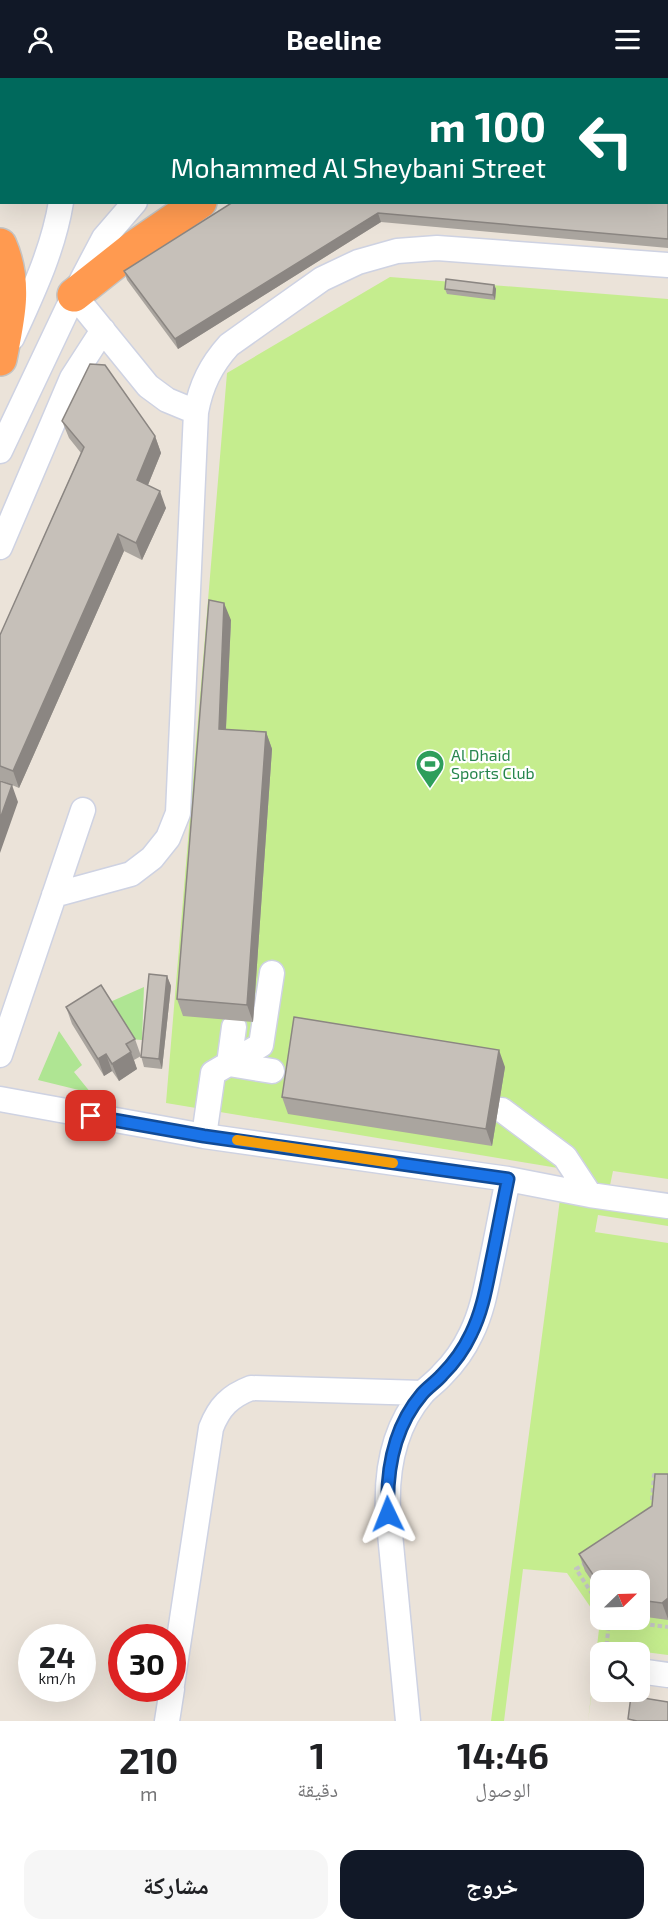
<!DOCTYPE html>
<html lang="ar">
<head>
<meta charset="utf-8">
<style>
  :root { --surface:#fff; --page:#f6f6f6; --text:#202124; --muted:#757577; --accent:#111827 }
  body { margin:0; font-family:"Exo 2","Noto Naskh Arabic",sans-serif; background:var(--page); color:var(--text); direction:rtl; height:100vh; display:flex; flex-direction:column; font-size:22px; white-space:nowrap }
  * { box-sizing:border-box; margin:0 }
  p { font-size:20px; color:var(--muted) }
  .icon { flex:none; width:33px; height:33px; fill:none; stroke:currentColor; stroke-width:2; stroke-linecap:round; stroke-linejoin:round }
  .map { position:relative; height:1643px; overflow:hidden; direction:ltr }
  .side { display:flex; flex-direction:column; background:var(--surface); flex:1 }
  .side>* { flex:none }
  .banner { position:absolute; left:0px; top:0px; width:669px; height:126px; box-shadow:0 6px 24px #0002; direction:rtl; background:#00695c; color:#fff; overflow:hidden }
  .needle { width:39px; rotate:67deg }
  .controls { position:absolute; left:590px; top:1492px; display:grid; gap:12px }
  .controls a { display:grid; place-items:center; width:60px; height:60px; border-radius:12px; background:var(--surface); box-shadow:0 6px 24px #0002; font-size:30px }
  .speed { position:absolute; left:18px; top:1546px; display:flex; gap:12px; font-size:30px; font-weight:700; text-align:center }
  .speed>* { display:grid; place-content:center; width:78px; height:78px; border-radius:50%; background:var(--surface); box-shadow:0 6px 24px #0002; line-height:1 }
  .speed small { font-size:15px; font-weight:400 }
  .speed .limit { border:9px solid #d22; background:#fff; color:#111 }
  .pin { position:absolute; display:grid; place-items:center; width:51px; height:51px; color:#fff; margin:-26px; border-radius:12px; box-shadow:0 3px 9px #0006 }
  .me { position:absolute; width:66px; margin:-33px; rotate:358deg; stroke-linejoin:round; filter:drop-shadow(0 0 4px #0008) }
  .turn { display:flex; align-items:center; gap:21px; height:126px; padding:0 24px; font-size:27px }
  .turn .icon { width:78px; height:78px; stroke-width:2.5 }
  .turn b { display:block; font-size:42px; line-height:51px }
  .eta { display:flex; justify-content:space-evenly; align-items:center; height:102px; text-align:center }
  .eta b { font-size:36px; font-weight:700; line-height:42px }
  .action { display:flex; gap:12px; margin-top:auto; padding:12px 24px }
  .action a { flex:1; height:69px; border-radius:18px; background:var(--accent); color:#fff; font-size:24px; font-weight:700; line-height:69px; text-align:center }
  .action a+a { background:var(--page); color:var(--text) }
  header { display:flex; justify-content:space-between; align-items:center; height:78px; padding:0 24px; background:var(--accent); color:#fff; font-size:27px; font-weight:700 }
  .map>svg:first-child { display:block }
  .green { fill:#afe593 }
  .pitch { fill:#c5ed8e; fill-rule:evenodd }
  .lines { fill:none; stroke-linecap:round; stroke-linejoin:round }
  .minor-casing { stroke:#ced2e2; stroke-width:27 }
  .highway-casing { stroke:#c3c3c3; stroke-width:36 }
  .path { stroke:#c3c3c3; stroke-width:4; stroke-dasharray:4.5 3; stroke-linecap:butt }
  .minor { stroke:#fff; stroke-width:24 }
  .highway { stroke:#ff9a50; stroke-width:33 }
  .wall { fill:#aaa59f }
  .shaded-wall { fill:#8b8682 }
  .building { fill:#c6c0b9; stroke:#8b8682; stroke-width:1.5 }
  .route-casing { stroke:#114b97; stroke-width:15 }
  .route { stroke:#1a73e8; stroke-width:10 }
  .slow { stroke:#f59e0b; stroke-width:10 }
  .labels { text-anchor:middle; stroke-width:4.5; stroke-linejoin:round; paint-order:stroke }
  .leisure-label { font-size:16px; fill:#27864d; stroke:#fff; text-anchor:start }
</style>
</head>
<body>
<header><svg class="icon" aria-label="menu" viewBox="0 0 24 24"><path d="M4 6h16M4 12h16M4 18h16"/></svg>Beeline<svg class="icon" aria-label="person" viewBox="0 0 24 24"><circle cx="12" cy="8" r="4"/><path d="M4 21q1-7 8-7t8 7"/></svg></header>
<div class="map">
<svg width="668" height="1643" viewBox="0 0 668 1643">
  <rect width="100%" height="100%" fill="#ebe3d9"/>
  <path class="green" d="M38,0H246L245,2Z
    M144,909L142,962L130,961L110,924Z
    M59,953L82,987L74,994L91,1015L38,1002Z"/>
  <path class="pitch" d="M390,199L668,221V1101L613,1093L609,1112L668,1121V1148L598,1137L595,1154L668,1165V1577L598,1568L588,1643L600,1543L567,1495L523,1491L504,1643H491L564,1091L166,1025L227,295ZM600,1503H639V1542H600Z"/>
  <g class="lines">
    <g class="minor-casing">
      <path id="minor" d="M74,217L148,308L167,322L196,334
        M12,260C32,216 53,173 61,124
        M0,373L74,217L104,160L135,124
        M0,469L72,300L103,252
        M54,817L131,796L152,780L168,760L178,735L196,334C201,307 211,287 229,267L322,201L358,184L397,173L437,170L668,187
        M234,949L229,986L272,993
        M0,977L83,732
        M0,1021L204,1058L508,1101L590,1117L668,1128
        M502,1032L565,1079L590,1117
        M204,1058L213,995L261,967L272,895
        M639,1593L668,1597
        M172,1607L211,1350C219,1329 230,1318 251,1310L423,1315
        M167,1643L172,1611
        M408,1643L388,1435C386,1392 393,1350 422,1316C428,1309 436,1304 442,1297C454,1285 464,1271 471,1256C482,1234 486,1211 491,1186C497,1158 502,1130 508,1101"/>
    </g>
    <g class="highway-casing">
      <path id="highway" d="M16,0L17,2
        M463,0L480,2
        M267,2L268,0
        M340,2L349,0
        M0,44H2
        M0,167C17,206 8,241 0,281
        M74,217L136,168L200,124"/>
    </g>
    <path class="path" d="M135,0V2
      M652,1422L654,1397L668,1399
      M586,1485L576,1491L600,1528
      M613,1542L668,1549
      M606,1575L609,1542"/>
    <use href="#minor" class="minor"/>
    <use href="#highway" class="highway"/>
  </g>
  <path class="wall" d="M668,73V170L381,144L178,271L127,202L124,193L233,124Z
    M494,207L496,211L495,222L447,216L445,211Z
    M62,343L155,358L161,375L148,407L166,430L142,482L124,473L19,710L0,702V557L81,375L69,360Z
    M231,542L226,652L266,654L272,671L253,944L183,938L177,921Z
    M167,898L171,908L162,991L144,989L141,978L134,982L137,991L119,1003L112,993L104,998L72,946L66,929L135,961L141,978Z
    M505,989L492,1068L288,1036L282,1019Z
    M668,1396V1542L639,1538V1503H600V1515L585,1493L579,1476L652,1428Z"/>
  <path class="shaded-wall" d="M378,135L381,144L178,271L175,261Z
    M494,207L496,211L495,222L493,217Z
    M155,358L161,375L143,419L137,402Z
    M160,413L166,430L142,482L136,465Z
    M118,456L124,473L19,710L13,693Z
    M224,525L231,542L225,668L219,651Z
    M266,654L272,671L253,944L247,927Z
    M12,707L18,724L0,775V741Z
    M167,898L171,908L162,991L159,981Z
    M499,972L505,989L492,1068L486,1051Z
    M131,974L137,991L119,1003L112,986Z
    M106,976L112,993L104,998L98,981Z
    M668,1520V1541L662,1525Z"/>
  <path class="building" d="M668,73V161L378,135L175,261L124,193L233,124H668Z
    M446,201L494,207L493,217L445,211Z
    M90,286L105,287L155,358L137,402L160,413L136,465L118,456L13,693L0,688V557L84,369L62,343Z
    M209,522L224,525L219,651L266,654L247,927L177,921Z
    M0,703L12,707L0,741Z
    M149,896L167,898L159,981L141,979Z
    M101,907L135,961L126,966L131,974L112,986L106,976L98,981L66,929Z
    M294,939L499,972L486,1051L282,1019Z
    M655,1396H668V1520L662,1525L639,1522V1503H600V1507L579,1476L652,1428Z
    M631,1618L668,1624V1643H637L628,1641Z"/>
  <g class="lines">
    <g class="route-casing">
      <path id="route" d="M91,1038L204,1058L508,1101C502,1130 497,1158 491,1186C486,1211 482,1234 471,1256C464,1271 454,1285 442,1297C436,1304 428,1309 422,1316C393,1350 386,1393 388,1436"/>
    </g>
    <use href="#route" class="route"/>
    <path class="slow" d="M237,1062L393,1085"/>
  </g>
  <defs>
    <g id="stadium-pin" transform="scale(1.5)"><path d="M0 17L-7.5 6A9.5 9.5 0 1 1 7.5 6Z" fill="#2e9e5b" stroke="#fff"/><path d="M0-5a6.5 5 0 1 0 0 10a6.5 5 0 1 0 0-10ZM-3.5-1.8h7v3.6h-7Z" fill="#fff"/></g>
  </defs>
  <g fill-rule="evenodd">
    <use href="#stadium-pin" x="430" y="686"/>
  </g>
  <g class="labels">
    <g class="leisure-label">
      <text x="451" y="683">Al Dhaid<tspan x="451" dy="18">Sports Club</tspan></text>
    </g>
  </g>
</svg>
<div class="controls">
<a><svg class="needle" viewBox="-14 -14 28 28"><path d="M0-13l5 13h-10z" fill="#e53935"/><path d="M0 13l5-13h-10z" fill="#757577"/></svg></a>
<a><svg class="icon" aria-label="search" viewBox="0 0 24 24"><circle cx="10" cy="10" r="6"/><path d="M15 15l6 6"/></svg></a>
</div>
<div class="speed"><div>24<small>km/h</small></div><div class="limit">30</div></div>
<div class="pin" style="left:91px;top:1038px;background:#d93025"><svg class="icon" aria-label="arrive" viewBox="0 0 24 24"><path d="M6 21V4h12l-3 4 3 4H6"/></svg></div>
<svg class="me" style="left:388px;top:1436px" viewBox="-20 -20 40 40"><path d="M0-17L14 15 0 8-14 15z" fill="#1a73e8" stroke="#fff" stroke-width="4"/></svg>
<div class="banner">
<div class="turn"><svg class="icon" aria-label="left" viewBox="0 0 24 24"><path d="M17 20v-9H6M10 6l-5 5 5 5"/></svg><div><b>100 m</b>Mohammed Al Sheybani Street</div></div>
</div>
</div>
<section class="side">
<div class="eta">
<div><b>14:46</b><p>الوصول</p></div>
<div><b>1</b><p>دقيقة</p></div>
<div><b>210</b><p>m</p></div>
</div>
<div class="action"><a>خروج</a><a>مشاركة</a></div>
</section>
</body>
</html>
